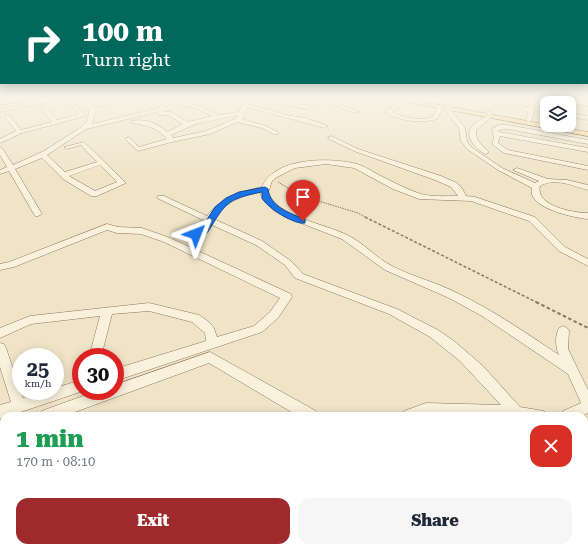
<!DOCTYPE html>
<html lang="en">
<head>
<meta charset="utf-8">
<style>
  :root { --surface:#fff; --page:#f6f6f7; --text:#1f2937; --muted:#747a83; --accent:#9e2a2b }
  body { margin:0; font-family:"Roboto Serif",serif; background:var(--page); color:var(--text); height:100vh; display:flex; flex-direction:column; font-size:15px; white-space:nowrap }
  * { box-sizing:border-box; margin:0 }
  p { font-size:13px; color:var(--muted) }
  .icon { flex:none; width:22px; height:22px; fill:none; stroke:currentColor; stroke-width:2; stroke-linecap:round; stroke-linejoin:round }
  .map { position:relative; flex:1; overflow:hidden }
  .drawer { position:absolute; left:0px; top:412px; width:588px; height:140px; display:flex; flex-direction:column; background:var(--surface); border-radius:12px 12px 0 0; box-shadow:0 2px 10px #0003 }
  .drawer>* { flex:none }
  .hud { position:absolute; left:0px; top:0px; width:588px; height:84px; box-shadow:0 2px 10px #0003; background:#00695c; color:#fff; overflow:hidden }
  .tools { position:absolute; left:540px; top:96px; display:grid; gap:8px }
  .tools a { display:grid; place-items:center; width:36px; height:36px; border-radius:8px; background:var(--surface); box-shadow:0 2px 10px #0003; font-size:20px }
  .speed { position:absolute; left:12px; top:348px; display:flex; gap:8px; font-size:20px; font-weight:700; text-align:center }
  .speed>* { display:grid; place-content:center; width:52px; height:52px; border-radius:50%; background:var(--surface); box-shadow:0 2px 10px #0003; line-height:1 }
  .speed small { font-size:10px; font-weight:400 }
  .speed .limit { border:6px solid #d22; background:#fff; color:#111 }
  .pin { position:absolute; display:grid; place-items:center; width:34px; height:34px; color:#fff; margin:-41px -17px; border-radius:50% 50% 50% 0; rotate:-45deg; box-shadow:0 0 4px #0007 }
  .pin .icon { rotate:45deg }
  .me { position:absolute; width:44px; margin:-22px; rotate:45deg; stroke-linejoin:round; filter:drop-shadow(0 0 3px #0008) }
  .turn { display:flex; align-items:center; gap:14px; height:84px; padding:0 16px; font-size:18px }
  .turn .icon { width:52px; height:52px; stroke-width:2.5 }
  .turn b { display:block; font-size:28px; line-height:34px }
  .round { display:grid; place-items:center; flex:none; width:42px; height:42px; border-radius:12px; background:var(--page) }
  .headline { display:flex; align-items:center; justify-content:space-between; height:68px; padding:0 16px }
  h1 { font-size:24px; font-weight:800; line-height:30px; color:#1e9e55 }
  .action { display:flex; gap:8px; margin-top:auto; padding:8px 16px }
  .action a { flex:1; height:46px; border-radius:12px; background:var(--accent); color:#fff; font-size:16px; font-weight:800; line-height:46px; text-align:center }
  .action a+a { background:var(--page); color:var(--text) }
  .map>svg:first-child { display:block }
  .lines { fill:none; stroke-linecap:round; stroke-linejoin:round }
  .minor-casing { stroke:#8d765c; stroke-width:1 }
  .major-casing { stroke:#5b4430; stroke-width:1 }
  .path-far2 { stroke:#8d765c; stroke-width:1; stroke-dasharray:1.5 1; stroke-linecap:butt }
  .path-far1 { stroke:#8d765c; stroke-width:1.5; stroke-dasharray:3 2; stroke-linecap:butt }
  .path { stroke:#8d765c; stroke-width:2; stroke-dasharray:3.5 2.5; stroke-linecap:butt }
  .minor { fill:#faf1dc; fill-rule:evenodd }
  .major { fill:#f3d9a0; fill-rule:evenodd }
  .route { fill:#1a73e8; stroke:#114b97 }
</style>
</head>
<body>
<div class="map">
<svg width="588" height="552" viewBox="0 0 588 552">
  <rect width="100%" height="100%" fill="#f0e4c8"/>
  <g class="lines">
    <g class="minor-casing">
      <path id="minor" d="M55,98H67L0,112V108Z
        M81,98H86L96,109L138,98H151L166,107L194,100L228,98L190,104L197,105L219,115L239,112L245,98H250L248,104L286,115L305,118L328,126L325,128L247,107L242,119L266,126L278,132V134H274L262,128L237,122L210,134L172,142L138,151L126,140V138H130L139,147L167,139C157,127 146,125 131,123V121C144,118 158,123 167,132L183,124L168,115H159L157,112L86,129L47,155L65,172L97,162L81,145L67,149L64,147L84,142L126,183L97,196H91L63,179L42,158L15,169L42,214L38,216H35L9,171L0,174V170L7,167L0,155V147L2,148L13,165L44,151L77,130L86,123L90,109ZM146,99L160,108L92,124L95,112ZM184,106L194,108L212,116L188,122L171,112L161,111ZM238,115L237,118L206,131L173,138L171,135L196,124ZM100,165L117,182L95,191L69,176Z
        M265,98C278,98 290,103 303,105C312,106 324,98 334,98L330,101L360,112L355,113L324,102L305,109Z
        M472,98H483L528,108L529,102L516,98H539L535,103L534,107L547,109V113L534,110L532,120L529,122L526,120L528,111Z
        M552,98H564L588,102V106Z
        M402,99L404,100V102L392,112C403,118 420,121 433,117L438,107L443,108L437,119C421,124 401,121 386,113V111Z
        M70,101L85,114V116L22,133L0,143V139L16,131L5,117L6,116H10L21,130L52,122L41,109V107H45L57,120L79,114L68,104L67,103Z
        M446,105H450V109L465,128L467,141L471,147L502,168L535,183L539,181L513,170L517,168L548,179L567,180L588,185V190C574,186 554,177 540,186C535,206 574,213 588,213V219C575,218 526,208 532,188L498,170L467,149L461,141L459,128L444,109Z
        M487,112H491L493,116L476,130C475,141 482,145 489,152L486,154C478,151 466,139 470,129C472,124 482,119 487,116Z
        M569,113L588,116V120L569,117Z
        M499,125H508L588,140V144L508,129L498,130L499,132L588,148V152L500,136L498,143L508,150L588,166V170L504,153L492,144L494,138L492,129Z
        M331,136L358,149L441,176L457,183L462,188L466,196L475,197L535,217L565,247L588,259V266L559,251L529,221L471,201L419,199L393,189L354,168L326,164L295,168L277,177L272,181L268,193C278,217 326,224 347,235C363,242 376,258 392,266C413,277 436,282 457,293C493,310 526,333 559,355C555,347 555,335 559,328L563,326L567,328L569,331L568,349L588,390V413L582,416H561L563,411L581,403L568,374L482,316L449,298L385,270L342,239L285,217L273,210L263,200L260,192C241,196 225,202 214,219L262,241L291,261L303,274L397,309L438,330L454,341L483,366L520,407L544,411L546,416H402L404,411L426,403L501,405L460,361L430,337L389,314L295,278L285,265L256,245L212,225L207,233L196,237L193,236L192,234L201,229L205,221L157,198L158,196H164L207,216C222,197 240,192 262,187C274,157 330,157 357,164C364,166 372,171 379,175C393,182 406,189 421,194C432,197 446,196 458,196L451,187L435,180L354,151L329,139L328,138Z
        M107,224L118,227L142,228L170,238L291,294L292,297L278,318L262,332L115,381V369L206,341L205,333L192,322L149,311L112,314L101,357H89L100,316L31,324L0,338V328L30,316L149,303L199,315L209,322L214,328L217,337L254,326L270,312L280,298L164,242L141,234L117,233L107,230L14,267L0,270V264L9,262Z
        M0,343L4,344L6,348L23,398L46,391H55V388L81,380V391H83L0,419V405L11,402L0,367Z
        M210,352L316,411L318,416H298L209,363L64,416H40L42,411L47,409L97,391H115V385Z
        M4,428V443L0,444V429Z
        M584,430L588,431V446L584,445Z
        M297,548H315L314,552H296Z
        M506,548H526L528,552H508Z
        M562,548H581L583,552H564Z"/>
    </g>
    <g class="major-casing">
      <path id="major" d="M41,98H56L0,110V106Z
        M385,98H401L588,132V136Z"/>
    </g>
    <path class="path-far2" d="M278,182L299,195L358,213L367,218"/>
    <path class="path-far1" d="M365,217L538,303"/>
    <path class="path" d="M536,302L588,328"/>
    <use href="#minor" class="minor"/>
    <use href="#major" class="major"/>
  </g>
  <linearGradient id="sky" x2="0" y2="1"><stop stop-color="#8fbad6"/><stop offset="0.56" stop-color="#f8f3e6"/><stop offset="1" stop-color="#f8f3e6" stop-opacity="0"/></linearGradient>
  <rect width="588" height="176" fill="url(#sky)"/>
  <path class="route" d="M265,187L268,189C270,207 291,214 305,219V223C295,225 267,208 262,198C262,197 262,193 262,192C226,199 226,203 207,233L196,236L192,234L201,229L215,207L226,198L239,192Z"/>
</svg>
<div class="tools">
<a><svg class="icon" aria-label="layers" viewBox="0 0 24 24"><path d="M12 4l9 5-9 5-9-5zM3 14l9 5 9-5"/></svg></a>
</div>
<div class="speed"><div>25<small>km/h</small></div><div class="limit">30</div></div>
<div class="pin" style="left:303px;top:221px;background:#d93025"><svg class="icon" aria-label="arrive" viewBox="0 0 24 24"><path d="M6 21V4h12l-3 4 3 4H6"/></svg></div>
<svg class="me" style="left:196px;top:234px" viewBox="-20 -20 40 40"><path d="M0-17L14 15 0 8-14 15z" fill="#1a73e8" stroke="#fff" stroke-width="4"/></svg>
<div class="hud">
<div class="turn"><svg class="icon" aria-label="right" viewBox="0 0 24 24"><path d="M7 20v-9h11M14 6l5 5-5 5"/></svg><div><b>100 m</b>Turn right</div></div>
</div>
<section class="drawer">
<div class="headline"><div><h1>1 min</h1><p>170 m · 08:10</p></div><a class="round" style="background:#d93025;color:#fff"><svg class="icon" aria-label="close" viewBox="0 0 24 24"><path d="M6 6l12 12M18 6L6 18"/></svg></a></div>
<div class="action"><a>Exit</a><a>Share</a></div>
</section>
</div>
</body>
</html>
